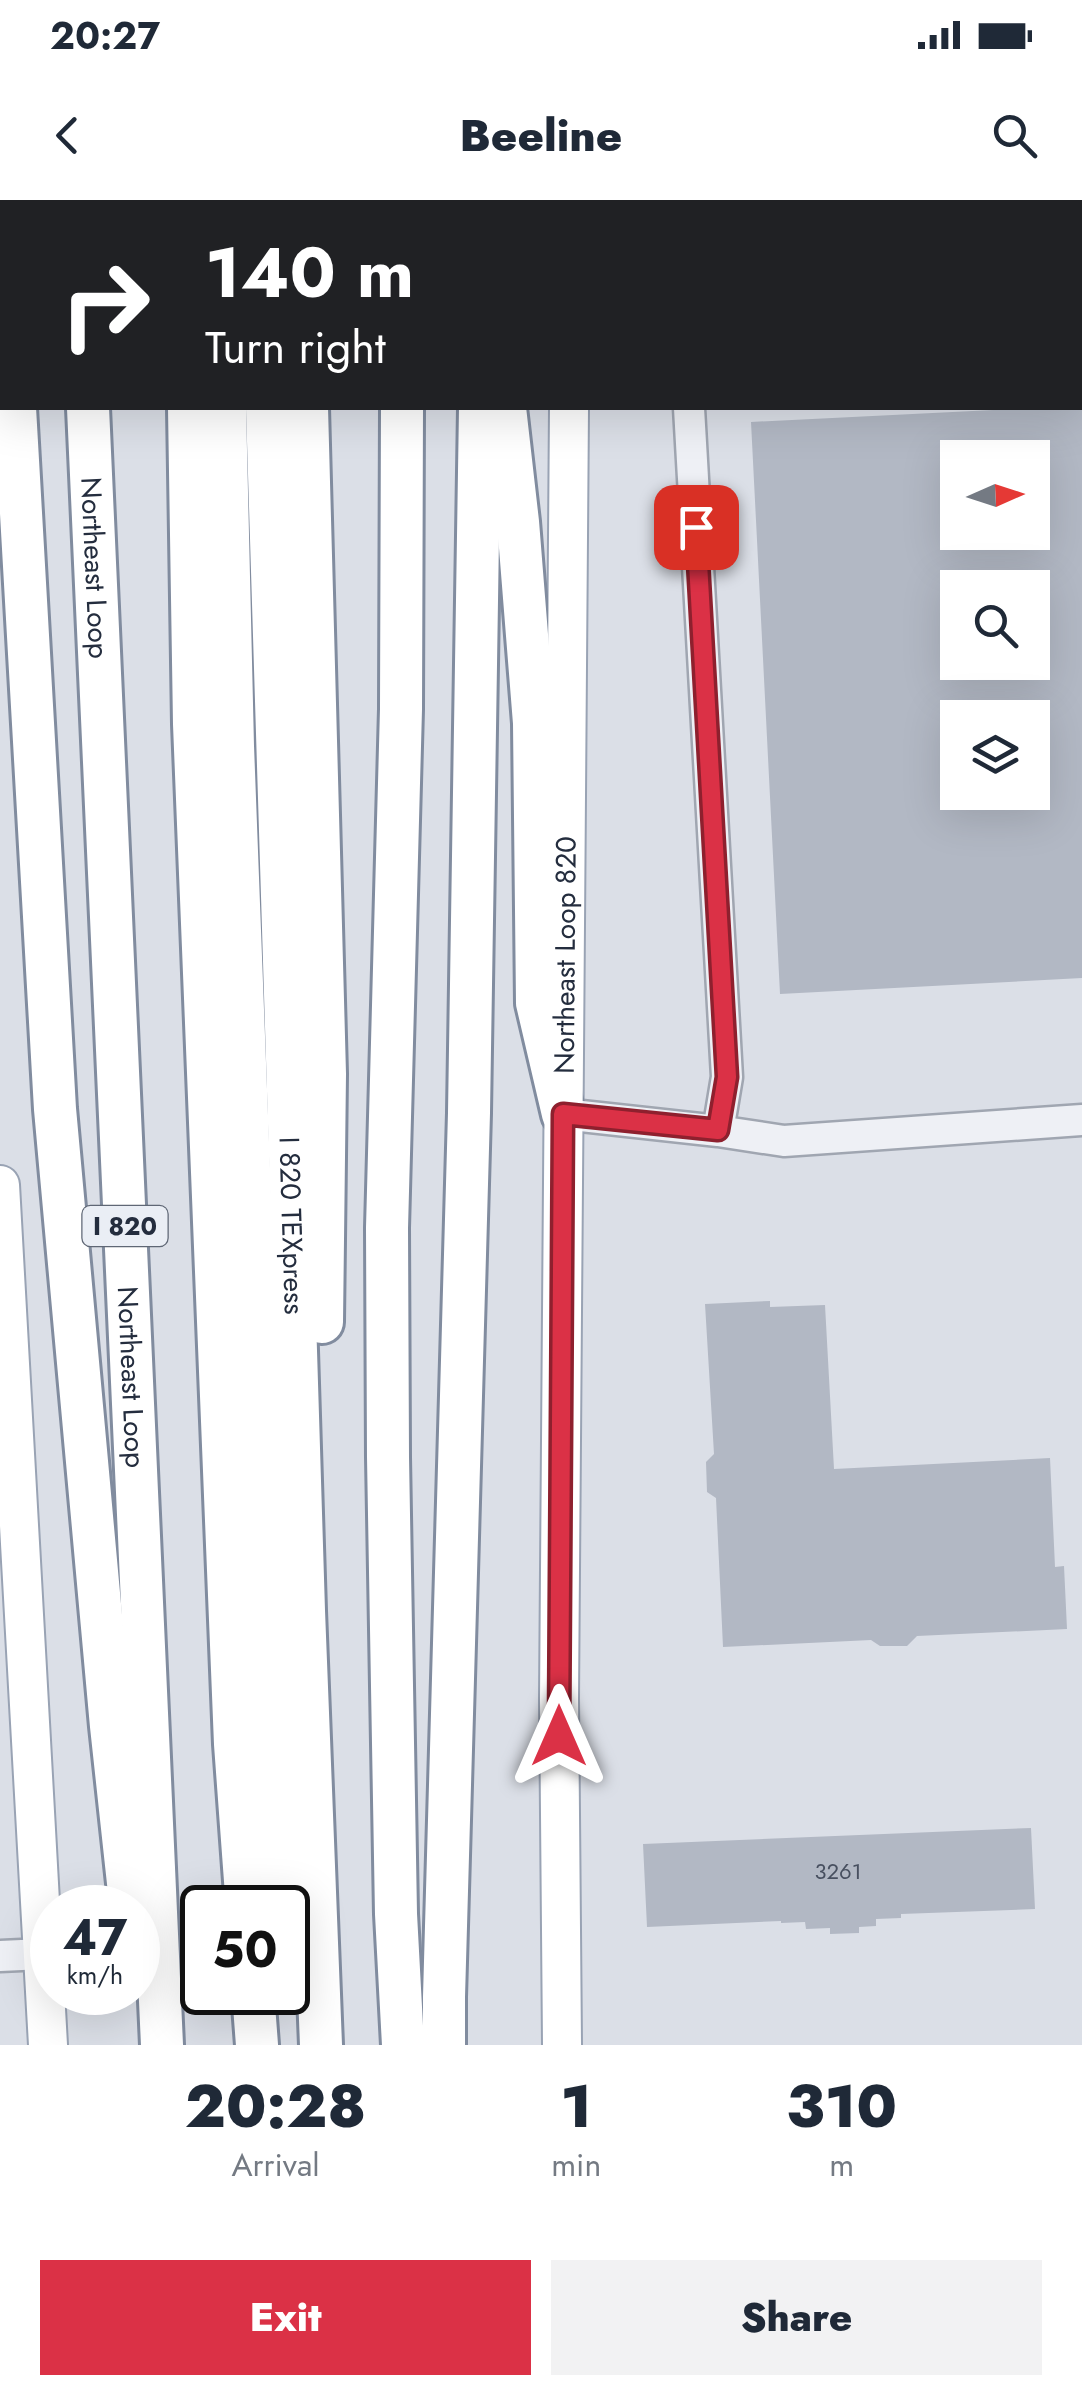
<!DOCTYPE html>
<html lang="en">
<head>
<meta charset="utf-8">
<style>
  :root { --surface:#fff; --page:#f2f2f3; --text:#1f2937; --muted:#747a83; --accent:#db3146 }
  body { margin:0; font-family:Jost,sans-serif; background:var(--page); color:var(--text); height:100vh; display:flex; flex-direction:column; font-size:38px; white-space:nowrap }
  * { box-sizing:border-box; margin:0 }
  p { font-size:32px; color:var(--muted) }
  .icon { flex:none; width:55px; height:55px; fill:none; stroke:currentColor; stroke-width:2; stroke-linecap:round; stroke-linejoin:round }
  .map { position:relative; height:1845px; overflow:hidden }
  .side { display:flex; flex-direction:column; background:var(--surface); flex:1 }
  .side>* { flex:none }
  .guide { position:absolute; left:0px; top:0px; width:1082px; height:210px; box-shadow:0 10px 40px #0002; background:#202124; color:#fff; overflow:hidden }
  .needle { width:65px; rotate:87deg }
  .fabs { position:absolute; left:940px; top:240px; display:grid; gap:20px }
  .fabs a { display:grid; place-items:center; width:110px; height:110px; border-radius:0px; background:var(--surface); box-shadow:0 10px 40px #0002; font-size:50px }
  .speed { position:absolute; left:30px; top:1685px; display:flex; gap:20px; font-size:50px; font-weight:700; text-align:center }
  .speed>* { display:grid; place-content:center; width:130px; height:130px; border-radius:50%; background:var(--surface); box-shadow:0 10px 40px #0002; line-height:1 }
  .speed small { font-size:25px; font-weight:400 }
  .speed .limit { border:5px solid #111; border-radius:15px; background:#fff; color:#111 }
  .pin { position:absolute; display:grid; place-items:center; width:85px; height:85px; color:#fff; margin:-42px; border-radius:20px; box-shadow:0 5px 15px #0006 }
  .me { position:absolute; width:110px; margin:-55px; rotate:0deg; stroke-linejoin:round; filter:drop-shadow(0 0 8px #0008) }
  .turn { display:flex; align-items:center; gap:35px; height:210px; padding:0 40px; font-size:45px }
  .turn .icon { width:130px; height:130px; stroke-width:2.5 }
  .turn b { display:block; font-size:70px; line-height:85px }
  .eta { display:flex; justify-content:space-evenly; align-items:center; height:170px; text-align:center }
  .eta b { font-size:60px; font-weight:800; line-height:70px }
  .button { display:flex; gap:20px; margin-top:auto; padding:20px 40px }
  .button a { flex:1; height:115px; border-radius:0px; background:var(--accent); color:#fff; font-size:40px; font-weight:800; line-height:115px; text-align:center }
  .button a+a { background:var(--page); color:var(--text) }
  .status { display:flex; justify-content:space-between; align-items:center; height:70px; padding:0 50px; background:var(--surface); direction:ltr }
  .status svg { height:28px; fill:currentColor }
  header { display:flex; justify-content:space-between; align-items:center; height:130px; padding:0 40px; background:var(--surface); font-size:45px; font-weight:800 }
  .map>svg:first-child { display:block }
  .building { fill:#b2b8c4; fill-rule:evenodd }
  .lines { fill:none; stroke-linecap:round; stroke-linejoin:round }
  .minor-casing { stroke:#a0a6b1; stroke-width:35 }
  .major-casing { stroke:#99a3b4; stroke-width:42 }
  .highway-casing { stroke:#818c9f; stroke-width:48 }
  .minor { stroke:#eef0f5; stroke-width:30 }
  .major { stroke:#fff; stroke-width:38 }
  .highway { stroke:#fff; stroke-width:42 }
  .route-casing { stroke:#8e202e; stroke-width:25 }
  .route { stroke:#db3146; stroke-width:18 }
  .labels { text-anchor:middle; stroke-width:10; stroke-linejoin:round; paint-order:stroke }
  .number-label { font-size:22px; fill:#485060 }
  .shield { fill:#eaeef5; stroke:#5f6775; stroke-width:2.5 }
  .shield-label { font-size:25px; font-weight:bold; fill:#242d3e }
  .street-label { font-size:28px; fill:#242d3e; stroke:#eaeef5 }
</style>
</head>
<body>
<div class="status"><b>20:27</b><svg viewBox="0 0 49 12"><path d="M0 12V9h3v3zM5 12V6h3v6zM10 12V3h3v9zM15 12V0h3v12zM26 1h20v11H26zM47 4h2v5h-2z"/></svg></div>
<header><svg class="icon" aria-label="back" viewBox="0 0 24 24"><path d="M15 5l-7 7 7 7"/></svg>Beeline<svg class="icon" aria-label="search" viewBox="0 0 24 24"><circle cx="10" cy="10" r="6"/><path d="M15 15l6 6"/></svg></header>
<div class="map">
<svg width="1082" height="1845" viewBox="0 0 1082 1845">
  <rect width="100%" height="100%" fill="#dbdfe7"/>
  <path class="building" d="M1034,208H1082V778L780,794L751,222ZM958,258H1032V332H958ZM958,388H1032V462H958ZM958,518H1032V592H958Z
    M770,1101V1107L825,1105L834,1269L1050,1258L1055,1367L1064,1366L1067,1429L917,1436L907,1446H880L871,1440L723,1447L716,1298L707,1292L706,1262L714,1254L705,1104Z
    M1031,1628L1035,1709L901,1714V1718L876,1719V1726L859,1727V1733L830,1734V1728L806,1729L805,1722L781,1723V1721L647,1727L643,1644Z"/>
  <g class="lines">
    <g class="minor-casing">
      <path id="minor" d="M1080,47H1082
        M563,914L718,931L727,877L689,208
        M718,931L784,941L1082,920
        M0,1756L43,1754"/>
    </g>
    <g class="major-casing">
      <g id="major">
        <path d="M568,0V2"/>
        <path d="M0,985L48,1845"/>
        <path id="s1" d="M562,1845L559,1499L569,208"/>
      </g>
    </g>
    <g class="highway-casing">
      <g id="highway">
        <path d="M4,0V2"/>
        <path d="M80,0V2"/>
        <path d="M155,0V2"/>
        <path d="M220,0V2"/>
        <path d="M261,0V2"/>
        <path d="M302,0V2"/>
        <path d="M400,0V2"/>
        <path d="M477,0V2"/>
        <path d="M15,208L55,909L111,1526L129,1692"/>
        <path id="s2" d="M88,208L162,1845"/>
        <path d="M189,208L194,524L235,1544L247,1708"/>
        <path d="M225,208L233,546L277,1708"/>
        <path id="s3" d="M267,208L304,1411L321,1845"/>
        <path d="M307,208L325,874L322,1122"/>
        <path d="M402,208L401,509L387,1028L388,1257L396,1714L403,1845"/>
        <path d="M505,208L518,322L534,523L537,803L563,914"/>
        <path d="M253,1792L257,1845"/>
        <path d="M444,1845V1797L469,913L480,208"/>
      </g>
    </g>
    <use href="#minor" class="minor"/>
    <use href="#major" class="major"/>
    <use href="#highway" class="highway"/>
  </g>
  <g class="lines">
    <g class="route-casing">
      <path id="route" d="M559,1536L563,914L718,930L727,877L696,327"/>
    </g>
    <use href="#route" class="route"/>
  </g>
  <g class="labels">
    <g class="number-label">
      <text x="838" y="1679">3261</text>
    </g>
    <rect class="shield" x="82.5" y="1006" width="85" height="40" rx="8"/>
    <g class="shield-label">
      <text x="125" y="1035">I 820</text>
    </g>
    <g class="street-label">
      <text dy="10" stroke="none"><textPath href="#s2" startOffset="160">Northeast Loop</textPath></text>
      <text dy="10" stroke="none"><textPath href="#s1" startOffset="1090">Northeast Loop 820</textPath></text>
      <text dy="10" stroke="none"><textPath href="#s3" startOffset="818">I 820 TEXpress</textPath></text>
      <text dy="10" stroke="none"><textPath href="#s2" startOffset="970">Northeast Loop</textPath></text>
    </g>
  </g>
</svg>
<div class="fabs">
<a><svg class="needle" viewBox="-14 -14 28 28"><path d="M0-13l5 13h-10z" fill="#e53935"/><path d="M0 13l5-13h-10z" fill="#747a83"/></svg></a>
<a><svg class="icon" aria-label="search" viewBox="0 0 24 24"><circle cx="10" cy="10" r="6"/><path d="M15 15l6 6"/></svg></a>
<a><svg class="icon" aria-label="layers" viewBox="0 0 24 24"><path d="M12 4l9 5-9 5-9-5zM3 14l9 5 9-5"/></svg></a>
</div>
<div class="speed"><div>47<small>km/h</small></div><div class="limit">50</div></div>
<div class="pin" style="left:696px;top:327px;background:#d93025"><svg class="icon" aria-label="arrive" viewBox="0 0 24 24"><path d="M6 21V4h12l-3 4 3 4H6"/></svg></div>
<svg class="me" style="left:559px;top:1536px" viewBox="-20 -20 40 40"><path d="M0-17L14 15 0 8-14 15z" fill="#db3146" stroke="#fff" stroke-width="4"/></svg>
<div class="guide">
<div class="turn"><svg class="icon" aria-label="right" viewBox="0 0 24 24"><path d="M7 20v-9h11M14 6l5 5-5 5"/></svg><div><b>140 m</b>Turn right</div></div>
</div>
</div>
<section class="side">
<div class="eta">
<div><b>20:28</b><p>Arrival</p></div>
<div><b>1</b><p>min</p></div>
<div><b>310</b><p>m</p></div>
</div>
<div class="button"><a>Exit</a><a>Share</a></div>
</section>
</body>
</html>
